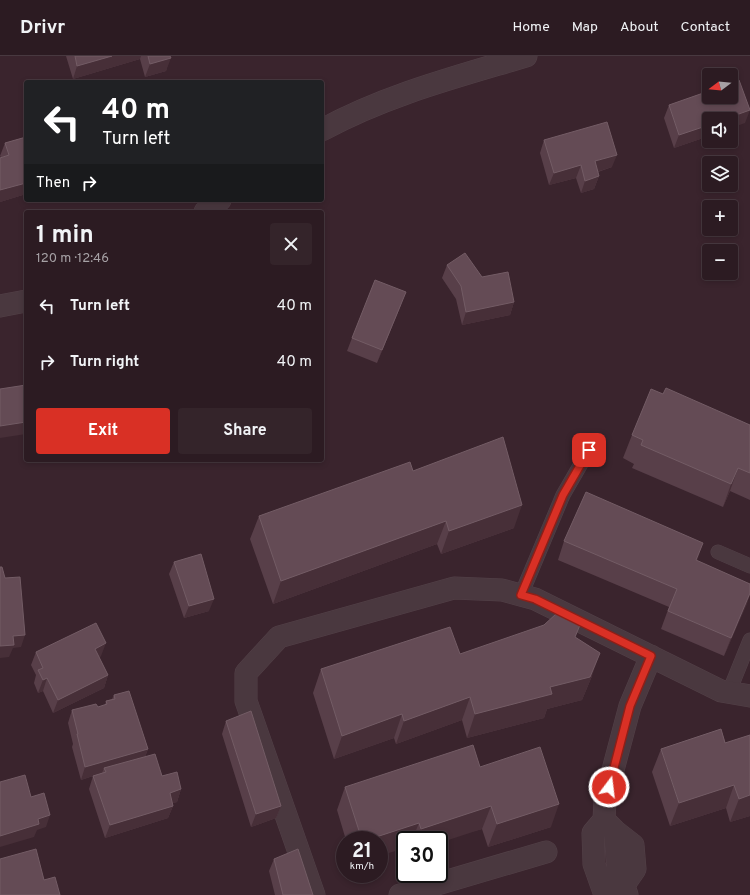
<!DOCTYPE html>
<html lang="en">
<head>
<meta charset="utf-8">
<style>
  :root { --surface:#2c1b22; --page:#34242a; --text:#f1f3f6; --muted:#a6a1a5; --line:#483940; --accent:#d93025 }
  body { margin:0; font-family:Overpass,sans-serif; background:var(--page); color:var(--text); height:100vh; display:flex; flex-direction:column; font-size:15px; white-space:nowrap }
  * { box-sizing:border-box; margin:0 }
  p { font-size:13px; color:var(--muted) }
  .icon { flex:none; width:22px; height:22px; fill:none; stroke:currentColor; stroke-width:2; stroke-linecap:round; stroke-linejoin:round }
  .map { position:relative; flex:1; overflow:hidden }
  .drawer { position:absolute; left:24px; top:154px; width:300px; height:252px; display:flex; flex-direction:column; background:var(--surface); border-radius:4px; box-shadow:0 2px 6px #0003,0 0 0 1px var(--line) }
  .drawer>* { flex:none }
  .guide { position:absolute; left:24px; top:24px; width:300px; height:122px; border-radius:4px; box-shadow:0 2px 6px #0003,0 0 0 1px var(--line); background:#202124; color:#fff; overflow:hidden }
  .needle { width:26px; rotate:254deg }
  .tools { position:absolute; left:702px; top:12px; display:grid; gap:8px }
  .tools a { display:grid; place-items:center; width:36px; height:36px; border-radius:4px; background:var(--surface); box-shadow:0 2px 6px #0003,0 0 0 1px var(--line); font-size:20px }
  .speed { position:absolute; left:336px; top:775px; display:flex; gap:8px; font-size:20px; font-weight:700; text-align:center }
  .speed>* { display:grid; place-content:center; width:52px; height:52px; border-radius:50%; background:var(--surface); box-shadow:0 2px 6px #0003,0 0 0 1px var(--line); line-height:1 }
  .speed small { font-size:10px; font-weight:400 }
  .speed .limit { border:2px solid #111; border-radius:6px; background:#fff; color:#111 }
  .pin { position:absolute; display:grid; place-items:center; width:34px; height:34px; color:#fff; margin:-17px; border-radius:8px; box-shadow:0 2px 6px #0006 }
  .me { position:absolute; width:44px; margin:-22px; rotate:15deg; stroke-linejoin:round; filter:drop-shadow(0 0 3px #0008) }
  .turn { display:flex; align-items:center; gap:14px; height:84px; padding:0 12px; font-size:18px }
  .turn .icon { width:52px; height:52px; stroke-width:2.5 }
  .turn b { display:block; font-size:28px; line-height:34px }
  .then { display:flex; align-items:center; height:38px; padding:0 12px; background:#0003; gap:8px; font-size:15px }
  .round { display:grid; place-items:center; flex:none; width:42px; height:42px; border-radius:4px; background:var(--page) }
  .headline { display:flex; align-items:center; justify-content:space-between; height:68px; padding:0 12px }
  h1 { font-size:24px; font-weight:700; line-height:30px }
  .button { display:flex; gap:8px; margin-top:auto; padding:8px 12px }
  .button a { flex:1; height:46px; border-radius:4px; background:var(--accent); color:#fff; font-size:16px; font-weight:700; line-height:46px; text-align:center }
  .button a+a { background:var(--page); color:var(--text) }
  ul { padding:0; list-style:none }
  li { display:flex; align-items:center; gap:12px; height:56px; padding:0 12px }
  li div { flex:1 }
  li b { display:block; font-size:15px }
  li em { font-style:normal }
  header { display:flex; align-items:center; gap:24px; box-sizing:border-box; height:56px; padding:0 20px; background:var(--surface); border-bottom:1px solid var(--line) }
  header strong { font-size:19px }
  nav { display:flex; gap:22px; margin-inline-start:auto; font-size:14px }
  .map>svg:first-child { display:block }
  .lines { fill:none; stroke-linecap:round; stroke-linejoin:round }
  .lane-casing { stroke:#534148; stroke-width:15 }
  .street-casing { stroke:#534148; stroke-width:23 }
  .lane { stroke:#4a383f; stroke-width:14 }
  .street { stroke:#4a383f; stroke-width:22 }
  .wall { fill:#583f49 }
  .shaded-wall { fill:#472f38 }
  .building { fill:#644b55; stroke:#735c65 }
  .route-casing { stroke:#8d1f18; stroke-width:10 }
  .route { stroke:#d93025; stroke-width:7 }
</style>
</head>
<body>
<header>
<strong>Drivr</strong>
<nav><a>Home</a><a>Map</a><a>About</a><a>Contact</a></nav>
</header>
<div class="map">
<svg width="750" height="839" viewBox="0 0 750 839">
  <rect width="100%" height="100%" fill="#3a242d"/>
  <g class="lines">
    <g class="lane-casing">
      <path id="lane" d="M718,496L750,510
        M521,539L563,439L589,394
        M729,636L750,584"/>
    </g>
    <g class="street-casing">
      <path id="street" d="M322,74C386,39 456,21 526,0
        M205,156L220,144
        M0,250L26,245
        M604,764L615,775L618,812L627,839
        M615,775L633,789L635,813L624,829
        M314,839L246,645V617L279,581L454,532L502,534L535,543L721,635L750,640
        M400,839L546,796
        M605,839L594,808L593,777L604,764L605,744L630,650L651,600"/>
    </g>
    <use href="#lane" class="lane"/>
    <use href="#street" class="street"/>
  </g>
  <path class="wall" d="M66,0H170L166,15L145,21L140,3L73,23Z
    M669,49L745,67L709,63V80L674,92L664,62Z
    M26,81V138L0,146V102L1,101L0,100L5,87Z
    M544,84L612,111L598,116L599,120L594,133L581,137L576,122L549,129L540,97Z
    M447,209L482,221L514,246L510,259L462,269L456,243L442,222Z
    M401,249L377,307L347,295L352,282Z
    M663,338L750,369V444L730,435L723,451L632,412L634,408L623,402L632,379Z
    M413,415L514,472L441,498L437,488L273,548L250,483L259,460Z
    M564,485L697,505L750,528V539L724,600L661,573L669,551L558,504Z
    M174,506L209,555L184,562L169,518Z
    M576,582L592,620L582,644L547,653L544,662L467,682L462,664L396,688L394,682L334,703L313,637L321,613L460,598Z
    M36,596L101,600L99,601L108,619L104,632L53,657L43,635L38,637L34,627L36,619L31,609Z
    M114,639L148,693L145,701L162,720L181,733L177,746L173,747V750L168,762L105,782L89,733L93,720L81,724L72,691L73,688L68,667L72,654L98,651L105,649L106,645L112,643Z
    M226,665L281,750L276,762L251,771L222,678Z
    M721,673L750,760L730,766L726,752L670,770L652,716L661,693Z
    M480,711L551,771L488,791L482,773L439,784H346L337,754L345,731Z
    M274,803L313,839H275L269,815Z"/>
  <path class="shaded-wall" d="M112,0H141L140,3L73,23L77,10Z
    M171,2L166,15L145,21L150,8Z
    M750,54L745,67L731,72V63H725Z
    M709,69V80L674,92L679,79Z
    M617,99L612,111L590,118L595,105Z
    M581,109L576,122L549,129L554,117Z
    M599,120L594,133L581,137L585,125Z
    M26,127V138L0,146V134Z
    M406,236L401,249L377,307L382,294Z
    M514,246L510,259L462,269L466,256Z
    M26,366V378L0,382V370Z
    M738,412L730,435L723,451L731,428Z
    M522,449L514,472L441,498L449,475Z
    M446,465L437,488L273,548L281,525Z
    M703,487L697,505L696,504Z
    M750,537L747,548L724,600L731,582Z
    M214,543L209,555L184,562L189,550Z
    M25,579L21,591L13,592L9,601L0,602V590L13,580Z
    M106,587L101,600L90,605L95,593Z
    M600,597L592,620L582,644L547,653L544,662L467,682L475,658L550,631Z
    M108,619L104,632L53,657L58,644Z
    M47,622L43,635L38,637L43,624Z
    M470,641L462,664L396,688L404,665Z
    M402,658L394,682L334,703L342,680Z
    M148,693L143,706L104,712L102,717L81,724L85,711Z
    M734,729L726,752L670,770L679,747Z
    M181,733L177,746L166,749L170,737Z
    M750,739V760L730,766L739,743Z
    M559,748L551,771L488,791L497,768Z
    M173,750L168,762L105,782L110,769Z
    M281,750L276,762L251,771L256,758Z
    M491,750L482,773L439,787V784H417L421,773Z
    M50,759L46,771L37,774L34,781L0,791V780L38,763Z
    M419,767L412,784H405V792L379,800V784H367Z"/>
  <path class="building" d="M75,0H112L77,10Z
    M148,0H170L171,2L150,8Z
    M739,24L750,54L725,63H709V69L679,79L669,49L709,35V41H731V27Z
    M607,66L617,99L595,105L599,120L585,125L581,109L554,117L544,84Z
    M26,81V127L0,134V102L9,99L5,87Z
    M465,197L482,221L508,216L514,246L466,256L461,230L447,209Z
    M375,224L406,236L382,294L352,282Z
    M26,329V366L0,370V333Z
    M666,332L750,369V417L738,412L731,428L641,389L643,384L632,379L651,333L663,338Z
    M503,381L522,449L449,475L446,465L281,525L259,460L410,406L413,415Z
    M586,436L703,487L696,504L750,528V537L731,582L668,555L677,533L564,485Z
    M201,498L214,543L189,550L174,506Z
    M0,511H2L5,522L20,521L25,579L13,580L14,589L0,590Z
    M557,557L580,569L575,581L600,597L590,621L550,631L552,638L475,658L470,641L404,665L402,658L342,680L321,613L450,571L460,598L544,569Z
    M96,567L106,587L95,593L108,619L58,644L47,622L43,624L38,614L43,612L36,596Z
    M129,635L148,693L85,711L77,678H78L72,654L96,648L98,651L107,648L106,645L115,643L114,639Z
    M251,655L281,750L256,758L226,665Z
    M721,673L725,687L750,679V739L739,743L734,729L679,747L661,693Z
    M473,689L480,711L540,691L559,748L497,768L491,750L421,773L419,767L367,784H362L345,731Z
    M155,698L162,720L177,716L181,733L170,737L173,750L110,769L93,720L106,716L104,712Z
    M25,719L31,741L44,737L50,759L38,763L39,768L0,780V726Z
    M36,793L44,824L55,821L60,839H0V803Z
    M298,793L313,839H283L274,803Z"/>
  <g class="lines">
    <g class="route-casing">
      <path id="route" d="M589,394L563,439L521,539L535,543L651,600L630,650L609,731"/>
    </g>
    <use href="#route" class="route"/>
  </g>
</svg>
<div class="tools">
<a><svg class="needle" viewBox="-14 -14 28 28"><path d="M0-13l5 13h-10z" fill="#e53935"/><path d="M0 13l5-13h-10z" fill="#a6a1a5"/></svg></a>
<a><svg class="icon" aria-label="sound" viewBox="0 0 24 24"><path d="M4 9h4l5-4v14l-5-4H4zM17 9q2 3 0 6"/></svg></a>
<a><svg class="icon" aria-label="layers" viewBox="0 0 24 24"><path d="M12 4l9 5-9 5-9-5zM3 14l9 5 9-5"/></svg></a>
<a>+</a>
<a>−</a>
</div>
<div class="speed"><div>21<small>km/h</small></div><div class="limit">30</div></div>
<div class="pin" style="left:589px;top:394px;background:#d93025"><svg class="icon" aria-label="arrive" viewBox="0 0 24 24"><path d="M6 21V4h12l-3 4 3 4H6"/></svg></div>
<svg class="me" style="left:609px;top:731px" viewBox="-20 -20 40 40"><circle r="17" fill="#d93025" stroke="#fff" stroke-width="3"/><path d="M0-11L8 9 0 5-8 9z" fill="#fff"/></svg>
<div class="guide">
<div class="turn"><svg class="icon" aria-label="left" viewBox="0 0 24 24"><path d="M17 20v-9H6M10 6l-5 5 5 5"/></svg><div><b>40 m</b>Turn left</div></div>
<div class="then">Then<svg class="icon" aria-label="right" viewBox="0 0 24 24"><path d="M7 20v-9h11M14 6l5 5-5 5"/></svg></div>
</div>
<section class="drawer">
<div class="headline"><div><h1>1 min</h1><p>120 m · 12:46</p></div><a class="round"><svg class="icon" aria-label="close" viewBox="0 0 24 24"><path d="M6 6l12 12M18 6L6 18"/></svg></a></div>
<ul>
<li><svg class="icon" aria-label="left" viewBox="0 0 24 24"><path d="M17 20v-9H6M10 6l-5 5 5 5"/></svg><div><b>Turn left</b></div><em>40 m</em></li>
<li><svg class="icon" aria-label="right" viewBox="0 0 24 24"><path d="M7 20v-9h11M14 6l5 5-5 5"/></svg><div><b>Turn right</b></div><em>40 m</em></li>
</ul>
<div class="button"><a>Exit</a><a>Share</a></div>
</section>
</div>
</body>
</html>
